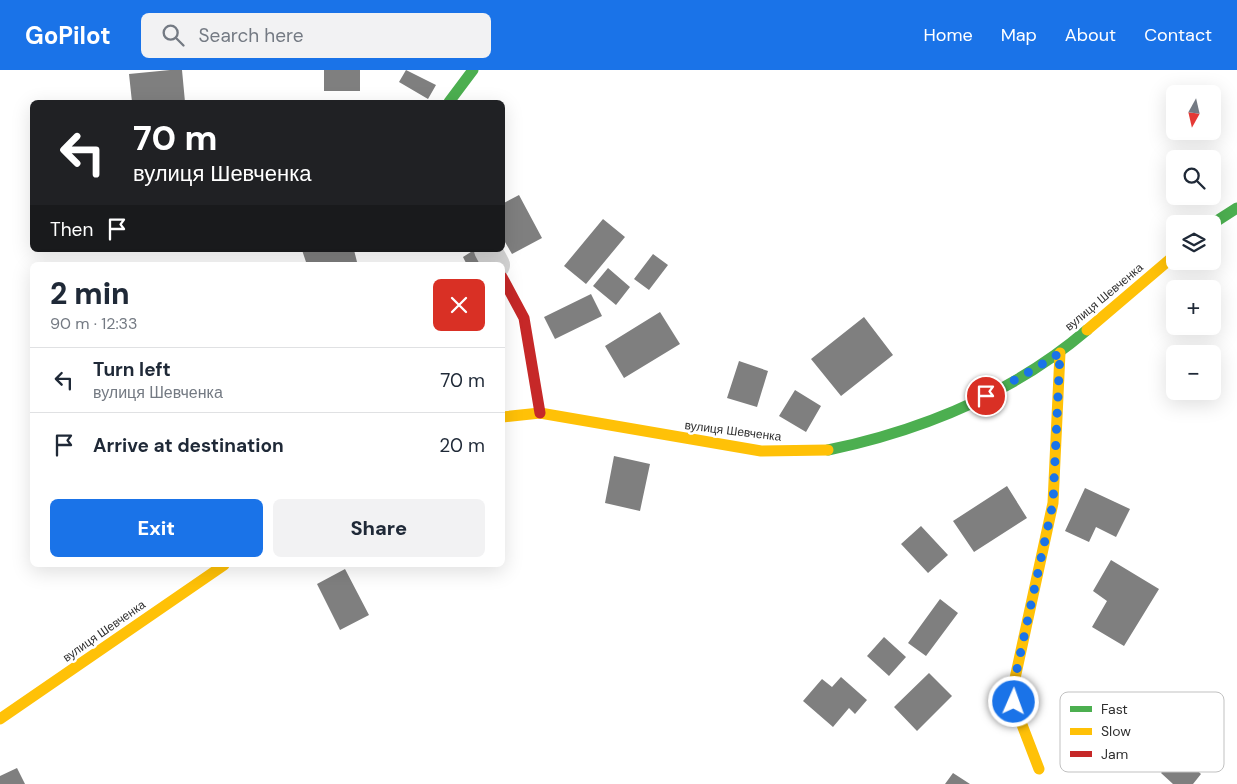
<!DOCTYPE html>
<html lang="en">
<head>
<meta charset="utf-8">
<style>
  :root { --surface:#fff; --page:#f2f2f3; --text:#1f2937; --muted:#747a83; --line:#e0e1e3; --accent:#1a73e8 }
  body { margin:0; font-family:"DM Sans",sans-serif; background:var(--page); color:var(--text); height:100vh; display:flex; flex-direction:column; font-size:19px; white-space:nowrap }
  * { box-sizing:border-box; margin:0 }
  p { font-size:16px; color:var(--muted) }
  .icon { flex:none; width:28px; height:28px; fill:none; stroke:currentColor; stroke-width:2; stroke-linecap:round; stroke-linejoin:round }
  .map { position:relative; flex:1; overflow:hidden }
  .sheet { position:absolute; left:30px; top:192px; width:475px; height:305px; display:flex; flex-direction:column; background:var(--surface); border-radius:8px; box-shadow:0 5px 20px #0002 }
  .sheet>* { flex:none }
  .hud { position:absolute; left:30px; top:30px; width:475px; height:152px; border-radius:8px; box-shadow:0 5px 20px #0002; background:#202124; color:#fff; overflow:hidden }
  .needle { width:32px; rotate:188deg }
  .controls { position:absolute; left:1166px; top:15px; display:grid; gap:10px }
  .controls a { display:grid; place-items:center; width:55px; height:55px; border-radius:8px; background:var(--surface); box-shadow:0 5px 20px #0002; font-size:25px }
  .pin { position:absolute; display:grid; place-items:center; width:42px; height:42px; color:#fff; margin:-21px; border:2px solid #fff; border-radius:50%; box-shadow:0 1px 5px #0007 }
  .me { position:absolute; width:55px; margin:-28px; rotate:2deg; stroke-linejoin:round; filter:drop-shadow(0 0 4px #0008) }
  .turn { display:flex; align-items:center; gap:18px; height:105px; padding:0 20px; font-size:22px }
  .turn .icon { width:65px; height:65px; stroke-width:2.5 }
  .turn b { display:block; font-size:35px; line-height:42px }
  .then { display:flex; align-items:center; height:48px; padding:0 20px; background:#0003; gap:10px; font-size:19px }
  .round { display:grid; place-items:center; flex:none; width:52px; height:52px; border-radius:8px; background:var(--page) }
  .overview { display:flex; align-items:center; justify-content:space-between; height:85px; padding:0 20px }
  h1 { font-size:30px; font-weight:800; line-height:38px }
  .cta { display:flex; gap:10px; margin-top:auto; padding:10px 20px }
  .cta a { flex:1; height:58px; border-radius:8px; background:var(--accent); color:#fff; font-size:20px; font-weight:800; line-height:58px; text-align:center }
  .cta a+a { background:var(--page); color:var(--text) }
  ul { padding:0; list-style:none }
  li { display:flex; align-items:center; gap:15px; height:65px; padding:0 20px; border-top:1px solid var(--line) }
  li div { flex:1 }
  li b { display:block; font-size:19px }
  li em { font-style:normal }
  header { display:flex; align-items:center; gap:30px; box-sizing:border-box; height:70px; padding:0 25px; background:var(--accent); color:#fff }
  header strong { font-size:24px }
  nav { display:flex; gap:28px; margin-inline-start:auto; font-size:18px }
  .search { width:350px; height:45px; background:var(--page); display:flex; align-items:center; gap:12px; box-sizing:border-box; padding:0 18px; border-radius:8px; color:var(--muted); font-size:19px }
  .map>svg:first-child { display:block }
  .building { fill:#7f7f7f }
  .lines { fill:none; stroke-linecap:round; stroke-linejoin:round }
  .street { stroke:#d4d4d4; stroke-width:28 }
  .fast { stroke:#4caf50; stroke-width:11 }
  .slow { stroke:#ffc107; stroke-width:11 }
  .jam { stroke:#c62828; stroke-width:11 }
  .route { stroke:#1a73e8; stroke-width:9; stroke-dasharray:0 16.2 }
  .labels { text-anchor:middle; stroke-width:5; stroke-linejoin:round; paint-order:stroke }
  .street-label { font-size:12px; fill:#303030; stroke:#fff }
  .key { fill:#fff; stroke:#c1c1c1; stroke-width:1 }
  .key-label { font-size:14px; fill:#303030 }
</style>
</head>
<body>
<header>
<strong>GoPilot</strong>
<div class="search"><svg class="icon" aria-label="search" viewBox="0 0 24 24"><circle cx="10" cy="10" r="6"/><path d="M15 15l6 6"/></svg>Search here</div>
<nav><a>Home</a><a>Map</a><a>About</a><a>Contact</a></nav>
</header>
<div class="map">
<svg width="1237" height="714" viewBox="0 0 1237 714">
  <rect width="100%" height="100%" fill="#fff"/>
  <path class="building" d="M170,0H182L185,32H132L129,4Z
    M324,0H360V21H324Z
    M406,0L436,15L428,29L399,12Z
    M519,125L542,168L512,184L502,167V134Z
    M603,149L625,167L586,214L564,196Z
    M302,180H354L357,192L348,195H307Z
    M474,180L485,195H467L463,187Z
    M653,184L668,195L649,220L634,209Z
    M608,198L630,217L616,235L593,216Z
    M591,224L602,246L555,269L544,247Z
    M660,242L680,274L624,308L605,276Z
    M864,247L893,285L841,326L811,289Z
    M739,291L768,301L757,337L727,328Z
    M795,320L821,336L806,362L779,346Z
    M614,386L650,394L640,441L605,433Z
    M1007,416L1027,448L974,482L953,451Z
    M1085,418L1130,439L1116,467L1096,457L1089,472L1065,461Z
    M921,456L948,485L928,503L901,474Z
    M1111,490L1159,519L1124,576L1092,557L1107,531L1093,521Z
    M345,499L369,545L340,560L317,514Z
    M940,529L958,543L926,586L908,573Z
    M884,567L906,587L889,606L867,586Z
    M929,603L952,626L917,661L894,637Z
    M841,607L867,630L855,644L849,638L833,657L803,631L822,609L832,617Z
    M1179,683L1201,704L1193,714H1173L1161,703Z
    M17,698L25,714H0V706Z
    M953,703L970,714H945Z"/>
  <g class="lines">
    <path class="street" d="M488,180L496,195"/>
    <path class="fast" d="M449,32L473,0
      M1212,154L1237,138
      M828,380C923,360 1012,324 1087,260"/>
    <path class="slow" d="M1087,260L1175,185
      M502,347L540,343L761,381L828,380
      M0,649L224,495
      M1039,699L1019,647L1014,613L1053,433L1060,283"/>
    <path class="jam" d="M502,207L524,248L540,343"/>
  </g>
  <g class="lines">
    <path class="route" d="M986,326L1036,298L1060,283L1053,433L1014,613V632"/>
  </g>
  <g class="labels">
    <g class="street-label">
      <text transform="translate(1104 227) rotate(-40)" y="4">вулиця Шевченка</text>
      <text transform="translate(733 361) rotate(7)" y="4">вулиця Шевченка</text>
      <text transform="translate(104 561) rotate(-35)" y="4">вулиця Шевченка</text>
    </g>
  </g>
  <rect x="1060" y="622" width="164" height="80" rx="8" class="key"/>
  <rect x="1070" y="636" width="22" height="6" fill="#4caf50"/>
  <rect x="1070" y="658" width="22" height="7" fill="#ffc107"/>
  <rect x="1070" y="681" width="22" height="6" fill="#c62828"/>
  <g class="key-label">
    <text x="1101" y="644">Fast</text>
    <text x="1101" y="666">Slow</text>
    <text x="1101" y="689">Jam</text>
  </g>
</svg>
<div class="controls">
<a><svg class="needle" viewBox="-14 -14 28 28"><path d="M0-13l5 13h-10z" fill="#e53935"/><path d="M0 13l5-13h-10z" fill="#747a83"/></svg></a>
<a><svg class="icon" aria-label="search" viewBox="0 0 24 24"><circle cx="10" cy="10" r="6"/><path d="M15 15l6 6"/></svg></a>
<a><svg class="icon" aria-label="layers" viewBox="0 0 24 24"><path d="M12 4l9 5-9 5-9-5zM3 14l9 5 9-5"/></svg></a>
<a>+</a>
<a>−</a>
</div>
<div class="pin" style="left:986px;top:326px;background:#d93025"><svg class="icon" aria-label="arrive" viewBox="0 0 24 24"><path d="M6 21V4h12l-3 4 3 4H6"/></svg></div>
<svg class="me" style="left:1014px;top:632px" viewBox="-20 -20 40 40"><circle r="17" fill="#1a73e8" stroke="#fff" stroke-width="3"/><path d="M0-11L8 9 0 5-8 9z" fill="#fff"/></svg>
<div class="hud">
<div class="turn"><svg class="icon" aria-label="left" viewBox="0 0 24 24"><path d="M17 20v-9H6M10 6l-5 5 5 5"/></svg><div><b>70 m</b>вулиця Шевченка</div></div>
<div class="then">Then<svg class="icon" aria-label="arrive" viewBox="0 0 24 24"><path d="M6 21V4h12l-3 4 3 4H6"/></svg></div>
</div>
<section class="sheet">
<div class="overview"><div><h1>2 min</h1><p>90 m · 12:33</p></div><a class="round" style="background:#d93025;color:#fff"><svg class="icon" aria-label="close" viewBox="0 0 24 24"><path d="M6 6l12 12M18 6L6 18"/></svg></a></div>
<ul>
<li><svg class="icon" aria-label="left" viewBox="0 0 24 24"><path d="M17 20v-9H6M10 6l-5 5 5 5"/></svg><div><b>Turn left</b><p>вулиця Шевченка</p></div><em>70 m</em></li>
<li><svg class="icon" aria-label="arrive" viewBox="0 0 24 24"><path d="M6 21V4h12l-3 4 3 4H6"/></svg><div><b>Arrive at destination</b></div><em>20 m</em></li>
</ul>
<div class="cta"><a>Exit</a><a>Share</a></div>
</section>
</div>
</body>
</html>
